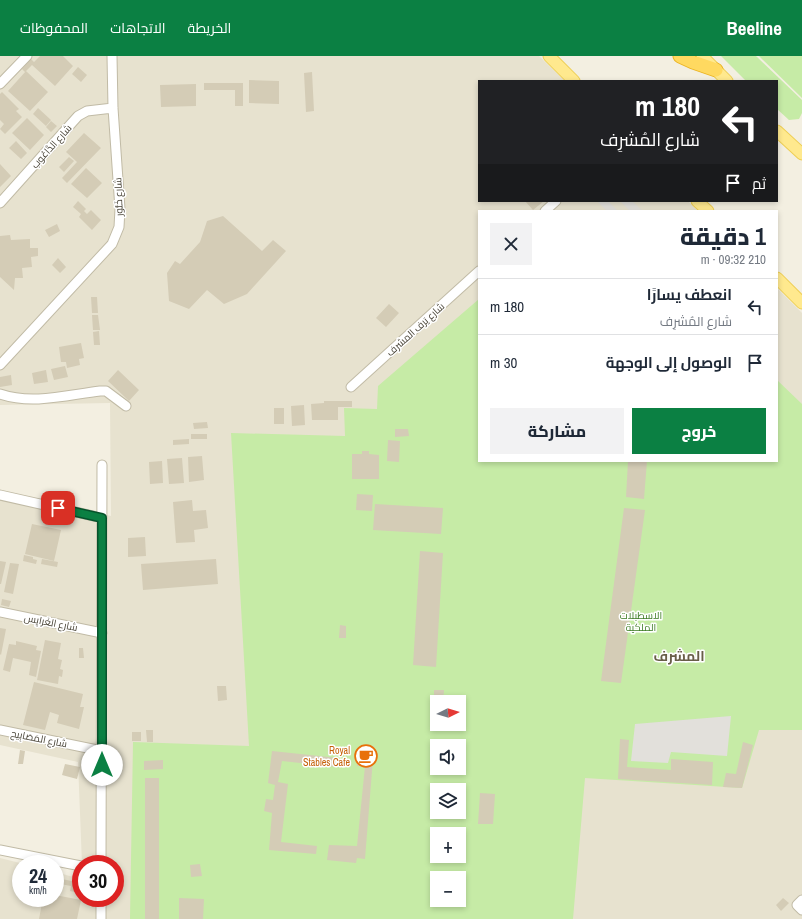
<!DOCTYPE html>
<html lang="ar">
<head>
<meta charset="utf-8">
<style>
  :root { --surface:#fff; --page:#f2f2f3; --text:#1f2937; --muted:#747a83; --line:#e0e1e3; --accent:#0b8043 }
  body { margin:0; font-family:"Archivo Narrow",Cairo,sans-serif; background:var(--page); color:var(--text); direction:rtl; height:100vh; display:flex; flex-direction:column; font-size:15px; white-space:nowrap }
  * { box-sizing:border-box; margin:0 }
  p { font-size:13px; color:var(--muted) }
  .icon { flex:none; width:22px; height:22px; fill:none; stroke:currentColor; stroke-width:2; stroke-linecap:round; stroke-linejoin:round }
  .map { position:relative; flex:1; overflow:hidden; direction:ltr }
  .panel { position:absolute; left:478px; top:154px; width:300px; height:252px; display:flex; flex-direction:column; background:var(--surface); border-radius:0px; box-shadow:0 2px 6px #0003; direction:rtl }
  .panel>* { flex:none }
  .top-card { position:absolute; left:478px; top:24px; width:300px; height:122px; border-radius:0px; box-shadow:0 2px 6px #0003; direction:rtl; background:#202124; color:#fff; overflow:hidden }
  .needle { width:26px; rotate:85deg }
  .tools { position:absolute; left:430px; top:639px; display:grid; gap:8px }
  .tools a { display:grid; place-items:center; width:36px; height:36px; border-radius:0px; background:var(--surface); box-shadow:0 2px 6px #0003; font-size:20px }
  .speed { position:absolute; left:12px; top:799px; display:flex; gap:8px; font-size:20px; font-weight:700; text-align:center }
  .speed>* { display:grid; place-content:center; width:52px; height:52px; border-radius:50%; background:var(--surface); box-shadow:0 2px 6px #0003; line-height:1 }
  .speed small { font-size:10px; font-weight:400 }
  .speed .limit { border:6px solid #d22; background:#fff; color:#111 }
  .pin { position:absolute; display:grid; place-items:center; width:34px; height:34px; color:#fff; margin:-17px; border-radius:8px; box-shadow:0 2px 6px #0006 }
  .me { position:absolute; width:44px; margin:-22px; rotate:0deg; stroke-linejoin:round; filter:drop-shadow(0 0 3px #0008) }
  .turn { display:flex; align-items:center; gap:14px; height:84px; padding:0 12px; font-size:18px }
  .turn .icon { width:52px; height:52px; stroke-width:2.5 }
  .turn b { display:block; font-size:28px; line-height:34px }
  .then { display:flex; align-items:center; height:38px; padding:0 12px; background:#0003; gap:8px; font-size:15px }
  .round { display:grid; place-items:center; flex:none; width:42px; height:42px; border-radius:0px; background:var(--page) }
  .head { display:flex; align-items:center; justify-content:space-between; height:68px; padding:0 12px }
  h1 { font-size:24px; font-weight:800; line-height:30px }
  .button { display:flex; gap:8px; margin-top:auto; padding:8px 12px }
  .button a { flex:1; height:46px; border-radius:0px; background:var(--accent); color:#fff; font-size:16px; font-weight:800; line-height:46px; text-align:center }
  .button a+a { background:var(--page); color:var(--text) }
  ul { padding:0; list-style:none }
  li { display:flex; align-items:center; gap:12px; height:56px; padding:0 12px; border-top:1px solid var(--line) }
  li div { flex:1 }
  li b { display:block; font-size:15px }
  li em { font-style:normal }
  header { display:flex; align-items:center; gap:24px; box-sizing:border-box; height:56px; padding:0 20px; background:var(--accent); color:#fff }
  header strong { font-size:19px }
  nav { display:flex; gap:22px; margin-inline-start:auto; font-size:14px }
  .map>svg:first-child { display:block }
  .residential { fill:#e7e2cf; fill-rule:evenodd }
  .green { fill:#c6eba6; fill-rule:evenodd }
  .parking { fill:#e2e0db }
  .building { fill:#d4ccb6 }
  .lines { fill:none; stroke-linecap:round; stroke-linejoin:round }
  .minor-casing { stroke:#c1bba6; stroke-width:11 }
  .major-casing { stroke:#eece54; stroke-width:13 }
  .highway-casing { stroke:#ebb423; stroke-width:15 }
  .minor { stroke:#fff; stroke-width:9 }
  .major { stroke:#ffe98e; stroke-width:11 }
  .highway { stroke:#ffd960; stroke-width:13 }
  .route-casing { stroke:#07532c; stroke-width:10 }
  .route { stroke:#0b8043; stroke-width:7 }
  .labels { text-anchor:middle; stroke-width:3; stroke-linejoin:round; paint-order:stroke }
  .street-label { font-size:10px; fill:#443f32; stroke:#fff }
  .park-label { font-size:10px; fill:#3a7a21; stroke:#fff }
  .food-label { font-size:10px; fill:#c56008; stroke:#fff; text-anchor:end }
  .district-label { font-size:14px; font-weight:bold; fill:#685e48; stroke:#fff }
</style>
</head>
<body>
<header>
<strong>Beeline</strong>
<nav><a>الخريطة</a><a>الاتجاهات</a><a>المحفوظات</a></nav>
</header>
<div class="map">
<svg width="802" height="863" viewBox="0 0 802 863">
  <rect width="100%" height="100%" fill="#f3efe1"/>
  <path class="residential" d="M0,0H539L565,25H479V145H688L698,155H479V405H777V232L802,257V863H0V802L24,808H21V842H55V816L81,823V842H115V808H82L78,706L0,689V435L111,460L110,347L0,349ZM437,646H459V668H437ZM437,690H459V712H437ZM437,734H459V756H437ZM437,778H459V800H437ZM437,822H459V844H437Z"/>
  <path class="green" d="M721,0H756L802,44V57L799,63L789,64L777,53V25H746Z
    M759,0H802V42Z
    M479,243V405H777V324L802,348V674H759L742,732L585,722L573,863H130L133,686L249,690L231,377L345,380L344,352L377,353L378,330ZM437,646H459V668H437ZM437,690H459V712H437ZM437,734H459V756H437ZM437,778H459V800H437ZM437,822H459V844H437Z"/>
  <path class="parking" d="M597,145H608L618,155H607Z
    M620,145H632L643,155H630Z
    M731,660L727,700L671,696L668,707L631,705L635,668Z"/>
  <path class="building" d="M40,0H63L73,10L55,30L32,9L25,16L22,13L31,3L34,6Z
    M78,11L87,19L81,26L72,18Z
    M26,15L48,36L30,55L8,35Z
    M312,16L314,55L306,56L304,17Z
    M249,24L279,25V48L249,47Z
    M204,27H243V50H235V34H204Z
    M196,28V50L161,51L160,29Z
    M2,36L19,53L16,55L22,61L5,78L0,73L4,68L0,64V38Z
    M38,52L51,64L46,70L33,58Z
    M27,62L44,79L30,94L12,77Z
    M51,65L57,70L51,76L46,71Z
    M84,77L101,92L67,127L62,122L77,106L66,96Z
    M16,85L27,97L21,103L9,92Z
    M69,101L74,105L64,116L59,111Z
    M0,108L11,120L0,131Z
    M86,112L102,127L87,142L71,128Z
    M78,145L86,153L84,155L87,158L91,154L101,164L92,174L79,161L81,158L73,151Z
    M525,145H544L533,154Z
    M223,160L262,195L273,184L286,195L247,238L224,248L207,234L189,253L169,245L167,217L175,205L180,208L200,186L207,165Z
    M57,168L60,175L49,181L45,174Z
    M10,179L11,184L30,183V192H38V200L31,201L32,211L22,212L23,222H15L14,234L0,221V180Z
    M58,202L66,211L60,217L52,209Z
    M91,241H97L98,257H92Z
    M389,248L399,257L386,271L376,262Z
    M92,259H98L100,274H93Z
    M99,275L100,289H94L93,276Z
    M81,287L84,302L79,303L80,309L67,312L66,306H61L59,291Z
    M65,310L68,321L54,324L51,313Z
    M46,314L48,326L34,328L32,317Z
    M118,314L139,334L129,345L108,325Z
    M11,319L12,329L0,331V321Z
    M324,345H352V351H338V364H312L311,348L324,347Z
    M304,349L305,369L292,370L291,350Z
    M274,352H284V368H274Z
    M207,366L208,372L194,373L193,367Z
    M395,373H408L409,380L395,381Z
    M191,378H207V383H191Z
    M189,383V388L173,389V384Z
    M388,384L400,385L399,406L387,405Z
    M362,395H369V398L379,399V423H352V398H362Z
    M202,400L204,424L189,426L188,401Z
    M182,402L184,427L169,428L167,403Z
    M162,405L163,427L150,428L149,406Z
    M628,405H647L644,443L626,441Z
    M357,438L373,439L372,455L356,454Z
    M192,444L193,455L206,454L208,472L194,474L195,486L176,487L173,446Z
    M375,448L443,452L441,478L373,474Z
    M624,452L645,454L621,627L601,625Z
    M32,468L61,474L54,505L25,498Z
    M145,481L146,500L128,501V482Z
    M420,495L443,497L436,611L413,609Z
    M24,499L33,501V503L37,504L36,508L23,505Z
    M42,503L58,506L57,511L41,508Z
    M216,503L218,528L143,534L141,508Z
    M0,505L6,506L1,528H0Z
    M10,507L19,508L13,538L4,536Z
    M2,543L11,545L9,551L1,549Z
    M340,569L346,570V582H339Z
    M0,572L6,573L1,599L0,598Z
    M45,584L61,587L58,603L62,604L60,613L63,614L62,621L59,620L58,628L37,624Z
    M16,585L37,590L36,594L41,595L36,621L29,619L31,606L13,602L10,616L3,614L9,588L16,589Z
    M79,592H83L84,602H79Z
    M34,626L83,638L80,651H84L79,673L57,667L59,659L50,656L45,674L23,669Z
    M217,630H226L227,644L218,645Z
    M434,634H444L443,646L434,645Z
    M146,674H153V686H147Z
    M132,676H141V685H132Z
    M620,683L629,684L627,711L671,714V703L713,706L712,729L618,723Z
    M743,686L753,689L742,732L723,731L726,717L736,718Z
    M359,690H374L365,803L357,802L356,807L327,804L329,789L357,790L365,710H357Z
    M20,694L25,695L23,708H18Z
    M272,695L338,702L337,711L282,705L278,726L288,728L281,786L317,790L316,798L269,794L272,757L264,755L266,743L273,744L275,729L268,727Z
    M163,704V713L144,714V705Z
    M65,708L80,711L77,723L62,719Z
    M145,722H159V863H145Z
    M480,737L495,738L493,768H478Z
    M200,808L202,820L191,821L190,809Z
    M56,822L77,826L75,836L70,835L71,830L55,827Z
    M55,839L81,844L77,863H39L43,842H55Z
    M179,842L204,843L203,863H179Z
    M783,842L789,847L781,855L776,849Z"/>
  <g class="lines">
    <g class="minor-casing">
      <path id="minor" d="M0,28L27,0
        M0,147L78,60L87,55L113,52
        M545,155L556,145
        M0,309L112,188L119,171L120,153L113,52L112,0
        M351,331L479,215
        M0,338C32,349 67,339 100,335H106L126,350
        M0,439L102,462
        M0,556L102,577
        M0,674L102,695
        M0,794L81,810
        M101,808L102,409
        M802,844L797,849L802,854
        M101,863V842"/>
    </g>
    <g class="major-casing">
      <path id="major" d="M549,0L574,25
        M702,0L727,25
        M777,75L802,98
        M697,145L708,155
        M777,222L802,247"/>
    </g>
    <g class="highway-casing">
      <path id="highway" d="M680,0L693,6L716,14"/>
    </g>
    <use href="#minor" class="minor"/>
    <use href="#major" class="major"/>
    <use href="#highway" class="highway"/>
  </g>
  <g class="lines">
    <g class="route-casing">
      <path id="route" d="M58,452L102,462V709"/>
    </g>
    <use href="#route" class="route"/>
  </g>
  <defs>
    <g id="cafe-ring" transform="scale(1.15)"><circle r="9.5" fill="#fff" stroke="#e8710a" stroke-width="1.5"/><path d="M-5.5-4.5H6V0H3Q3 3.5 0 3.5H-2.5Q-5.5 3.5-5.5 0ZM3-3.2v2h1.7v-2ZM-6 4.5H4V6H-6Z" fill="#e8710a"/></g>
  </defs>
  <g fill-rule="evenodd">
    <use href="#cafe-ring" x="366" y="700"/>
  </g>
  <g class="labels">
    <g class="street-label">
      <text transform="translate(51 90) rotate(-48)" y="4">شارع الدَّاعُوب</text>
      <text transform="translate(118 141) rotate(-92)" y="4">شارع خَنُّور</text>
      <text transform="translate(415 273) rotate(-42)" y="4">شارع يَرف المشرف</text>
      <text transform="translate(51 566) rotate(11)" y="4">شارع الغَرايِس</text>
      <text transform="translate(39 682) rotate(11)" y="4">شارع المَصَابِيح</text>
    </g>
    <g class="park-label">
      <text x="641" y="563">الاسطبلات<tspan x="641" dy="12">الملكية</tspan></text>
    </g>
    <g class="food-label">
      <text x="350" y="698">Royal<tspan x="350" dy="12">Stables Cafe</tspan></text>
    </g>
    <g class="district-label">
      <text x="679" y="605">المشرف</text>
    </g>
  </g>
</svg>
<div class="tools">
<a><svg class="needle" viewBox="-14 -14 28 28"><path d="M0-13l5 13h-10z" fill="#e53935"/><path d="M0 13l5-13h-10z" fill="#747a83"/></svg></a>
<a><svg class="icon" aria-label="sound" viewBox="0 0 24 24"><path d="M4 9h4l5-4v14l-5-4H4zM17 9q2 3 0 6"/></svg></a>
<a><svg class="icon" aria-label="layers" viewBox="0 0 24 24"><path d="M12 4l9 5-9 5-9-5zM3 14l9 5 9-5"/></svg></a>
<a>+</a>
<a>−</a>
</div>
<div class="speed"><div>24<small>km/h</small></div><div class="limit">30</div></div>
<div class="pin" style="left:58px;top:452px;background:#d93025"><svg class="icon" aria-label="arrive" viewBox="0 0 24 24"><path d="M6 21V4h12l-3 4 3 4H6"/></svg></div>
<svg class="me" style="left:102px;top:709px" viewBox="-20 -20 40 40"><circle r="19" fill="#fff"/><path d="M0-13L10 11 0 6-10 11z" fill="#0b8043"/></svg>
<div class="top-card">
<div class="turn"><svg class="icon" aria-label="left" viewBox="0 0 24 24"><path d="M17 20v-9H6M10 6l-5 5 5 5"/></svg><div><b>180 m</b>شارع المُشرِف</div></div>
<div class="then">ثم<svg class="icon" aria-label="arrive" viewBox="0 0 24 24"><path d="M6 21V4h12l-3 4 3 4H6"/></svg></div>
</div>
<section class="panel">
<div class="head"><div><h1>1 دقيقة</h1><p>210 m · 09:32</p></div><a class="round"><svg class="icon" aria-label="close" viewBox="0 0 24 24"><path d="M6 6l12 12M18 6L6 18"/></svg></a></div>
<ul>
<li><svg class="icon" aria-label="left" viewBox="0 0 24 24"><path d="M17 20v-9H6M10 6l-5 5 5 5"/></svg><div><b>انعطف يسارًا</b><p>شارع المُشرِف</p></div><em>180 m</em></li>
<li><svg class="icon" aria-label="arrive" viewBox="0 0 24 24"><path d="M6 21V4h12l-3 4 3 4H6"/></svg><div><b>الوصول إلى الوجهة</b></div><em>30 m</em></li>
</ul>
<div class="button"><a>خروج</a><a>مشاركة</a></div>
</section>
</div>
</body>
</html>
